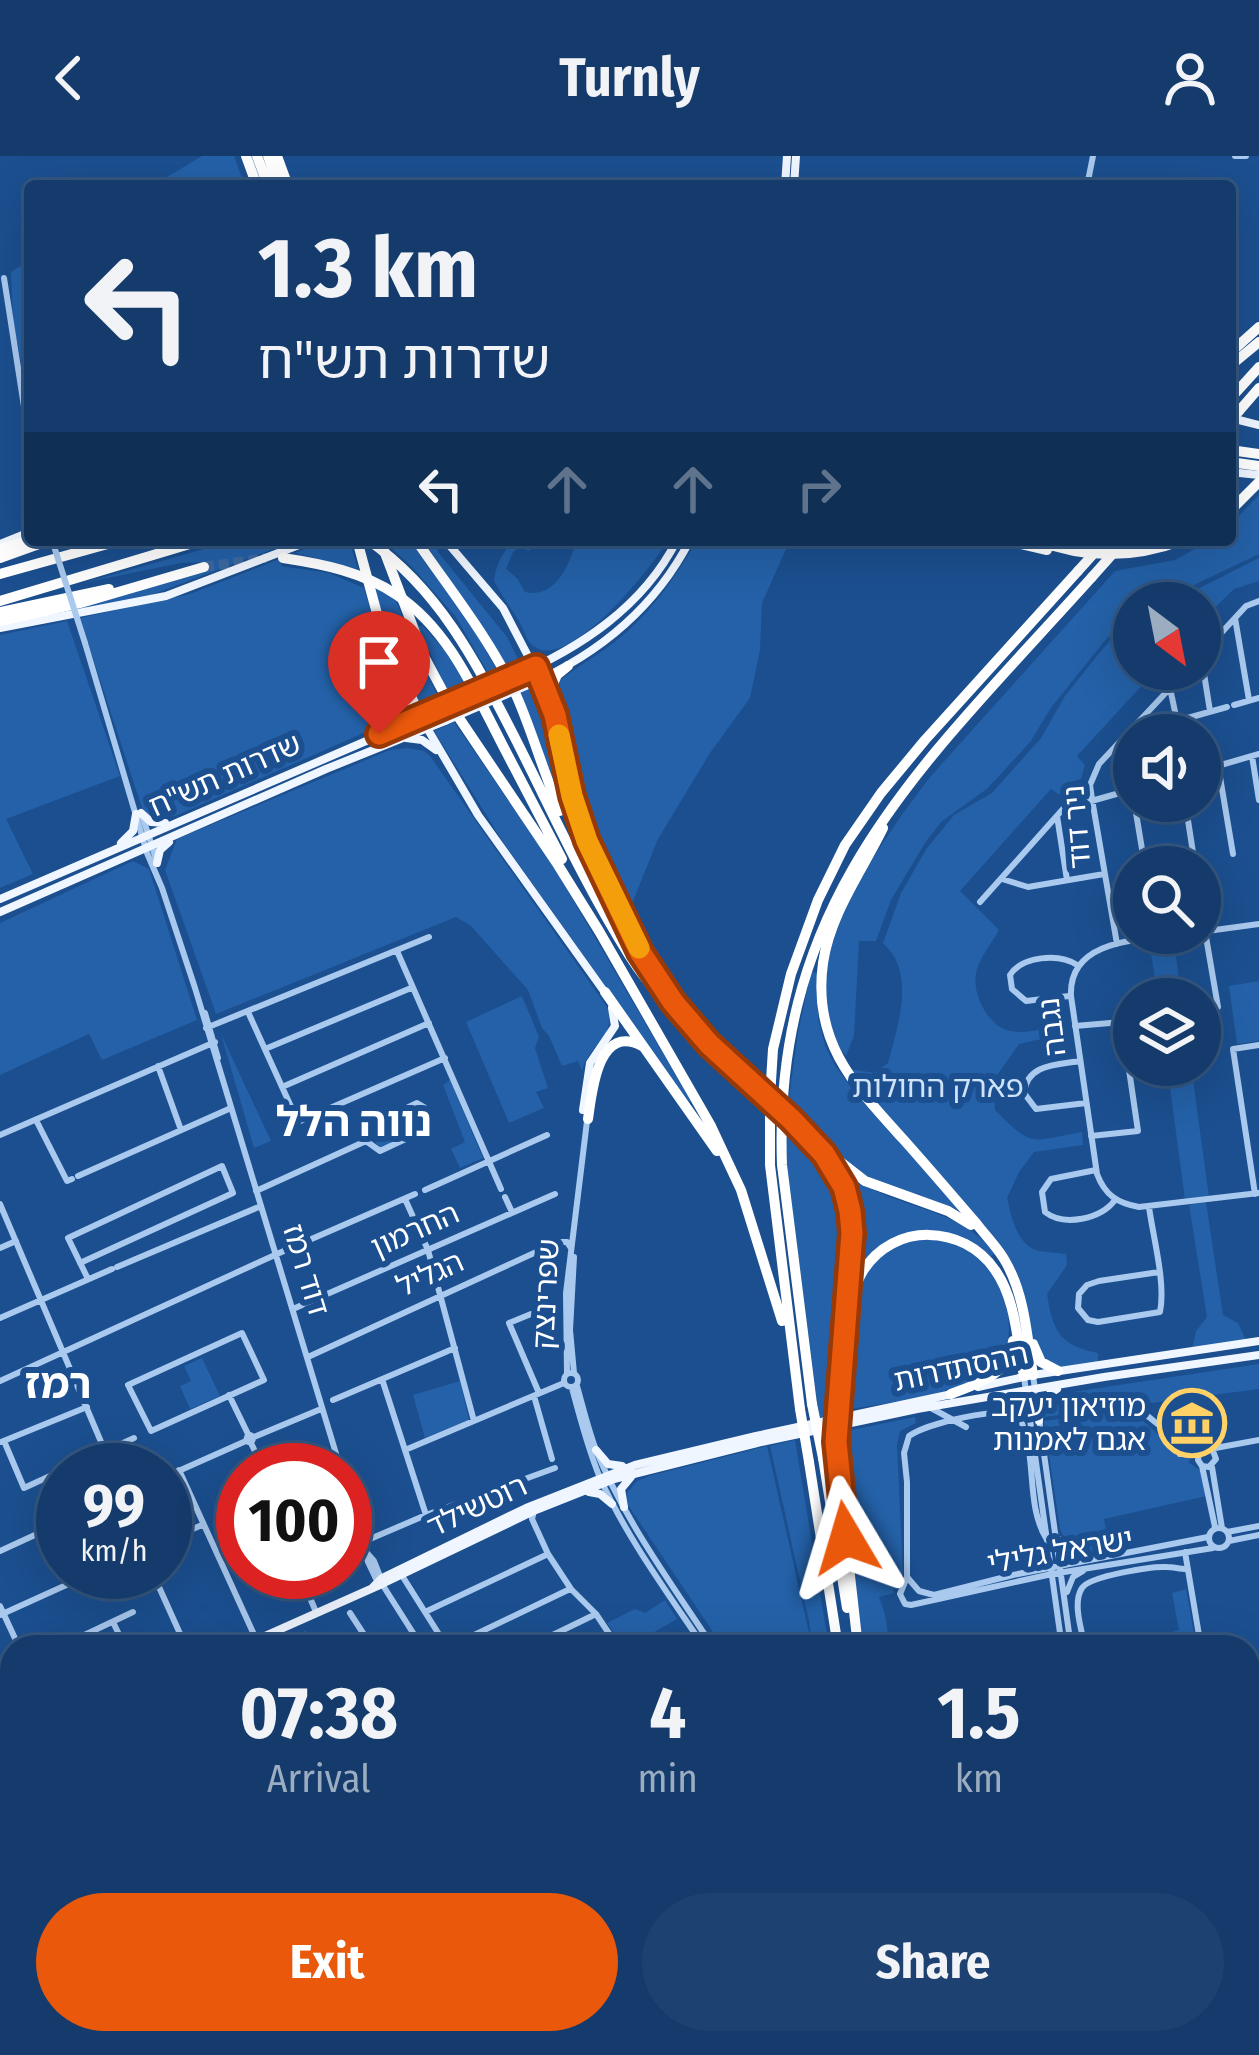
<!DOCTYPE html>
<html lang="en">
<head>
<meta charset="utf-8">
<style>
  :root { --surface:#143b6b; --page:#1d4271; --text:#f1f3f6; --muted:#9dadc1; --line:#33557e; --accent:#ea580c }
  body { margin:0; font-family:"Fira Sans Condensed","Noto Sans Hebrew",sans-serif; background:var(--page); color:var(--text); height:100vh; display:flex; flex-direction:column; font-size:45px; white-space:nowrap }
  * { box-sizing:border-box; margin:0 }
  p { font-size:39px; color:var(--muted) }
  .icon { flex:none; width:66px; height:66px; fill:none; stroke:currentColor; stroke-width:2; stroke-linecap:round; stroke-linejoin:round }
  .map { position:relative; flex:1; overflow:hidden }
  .side { position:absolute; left:0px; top:1479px; width:1260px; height:420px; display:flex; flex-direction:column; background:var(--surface); border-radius:36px 36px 0 0; box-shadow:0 12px 48px #0002,0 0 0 3px var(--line) }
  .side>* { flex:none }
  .guide { position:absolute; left:24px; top:24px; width:1212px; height:366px; border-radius:12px; box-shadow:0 12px 48px #0002,0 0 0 3px var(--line); background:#143b6b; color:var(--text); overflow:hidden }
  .needle { width:78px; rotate:148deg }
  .buttons { position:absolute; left:1113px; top:426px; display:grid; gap:24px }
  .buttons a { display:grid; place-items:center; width:108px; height:108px; border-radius:50%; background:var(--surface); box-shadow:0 12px 48px #0002,0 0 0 3px var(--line); font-size:60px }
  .speed { position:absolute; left:36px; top:1287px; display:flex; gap:24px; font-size:60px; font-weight:700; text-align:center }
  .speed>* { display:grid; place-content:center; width:156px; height:156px; border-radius:50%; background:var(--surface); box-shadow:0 12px 48px #0002,0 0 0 3px var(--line); line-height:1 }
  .speed small { font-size:30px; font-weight:400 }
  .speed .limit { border:18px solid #d22; background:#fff; color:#111 }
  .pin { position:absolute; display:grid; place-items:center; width:102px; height:102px; color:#fff; margin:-123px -51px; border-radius:50% 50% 50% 0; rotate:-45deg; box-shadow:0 0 12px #0007 }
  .pin .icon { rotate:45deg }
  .me { position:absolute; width:132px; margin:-66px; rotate:353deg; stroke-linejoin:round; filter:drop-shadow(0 0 9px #0008) }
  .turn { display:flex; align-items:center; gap:42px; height:252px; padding:0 36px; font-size:54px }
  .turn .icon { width:156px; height:156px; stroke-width:2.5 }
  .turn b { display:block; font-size:84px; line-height:102px }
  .lanes { display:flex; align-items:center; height:114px; padding:0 36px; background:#0003; justify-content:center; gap:60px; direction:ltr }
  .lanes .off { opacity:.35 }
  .eta { display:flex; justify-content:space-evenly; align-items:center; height:204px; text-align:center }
  .eta b { font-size:72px; font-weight:700; line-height:84px }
  .action { display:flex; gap:24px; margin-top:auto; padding:24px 36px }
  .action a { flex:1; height:138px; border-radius:72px; background:var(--accent); color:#fff; font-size:48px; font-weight:700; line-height:138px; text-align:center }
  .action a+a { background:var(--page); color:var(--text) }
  header { display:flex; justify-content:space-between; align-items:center; height:156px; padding:0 36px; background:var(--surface); font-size:54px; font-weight:700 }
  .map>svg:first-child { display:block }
  .green { fill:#2461a8 }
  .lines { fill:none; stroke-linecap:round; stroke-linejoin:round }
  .highway-tunnel { stroke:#3d69a0; stroke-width:10; stroke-dasharray:10 5; stroke-linecap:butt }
  .minor { stroke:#a9c9ee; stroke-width:6 }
  .major { stroke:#f0f6ff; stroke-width:8 }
  .highway { stroke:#fff; stroke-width:10 }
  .minor-bridge { stroke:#a9c9ee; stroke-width:6 }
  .major-bridge { stroke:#f0f6ff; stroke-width:8 }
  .highway-bridge { stroke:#fff; stroke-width:10 }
  .route-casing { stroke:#983908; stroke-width:30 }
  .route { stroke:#ea580c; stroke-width:21 }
  .slow { stroke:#f59e0b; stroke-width:21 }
  .labels { text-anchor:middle; stroke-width:12; stroke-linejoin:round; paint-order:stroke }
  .street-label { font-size:30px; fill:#fff; stroke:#1b4f8f }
  .park-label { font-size:30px; fill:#cfe3fa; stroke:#1b4f8f }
  .poi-label { font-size:30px; fill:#fff; stroke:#1b4f8f; text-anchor:end }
  .district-label { font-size:42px; font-weight:bold; fill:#fff; stroke:#1b4f8f }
</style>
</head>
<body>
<header><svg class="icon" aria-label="back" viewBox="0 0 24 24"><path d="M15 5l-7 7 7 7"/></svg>Turnly<svg class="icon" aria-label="person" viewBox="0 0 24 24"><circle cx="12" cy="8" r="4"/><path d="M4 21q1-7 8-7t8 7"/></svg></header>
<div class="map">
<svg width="1259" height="1899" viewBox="0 0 1259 1899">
  <rect width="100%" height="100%" fill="#1b4f8f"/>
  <path class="green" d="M202,0H234L245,30H152Z
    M30,104V223L25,226L13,165L11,116Z
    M1259,339V398L1196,428L1164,447H1134V465L1107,482L1050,553L1031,585L988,632L941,666L925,687L891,744L876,785H859L854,880L846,900C779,824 883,682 931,620L1115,415L1175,404L1211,384H1230V369Z
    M236,384H297L151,439L58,458L203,414L207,406L181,407L83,427Z
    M327,384H349L358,413L295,397Z
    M387,384H411L478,481L499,518L491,522L456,461L411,410L390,391Z
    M423,384H434L438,396L507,481L521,509L507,516L488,482Z
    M518,384H531L534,388L529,395L521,390L513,396L506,413L517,422L525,436C556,443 569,409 577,384H668C653,410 568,518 533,490C526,485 524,473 519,465C510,452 502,439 494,425C496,409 503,392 518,384Z
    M697,384H790L762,447L760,494L750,542L710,597L658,683L627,760L594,689L577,643L556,533L559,525C579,509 602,497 621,481C653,454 676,420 697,384Z
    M282,402L281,410L329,417L364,432L379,484L404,546L400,558L393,564L175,660L152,662L142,652L80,462L190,438Z
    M1259,402V425L1234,433L1200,466V447H1170Z
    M373,431L395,443L439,544L422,551L398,502Z
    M67,465L120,620L6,663L33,718L0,732V479Z
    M1134,468V513H1157L1077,600L1085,609L1081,623L1063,629V641L1051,633L960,735L999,774C992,787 979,802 976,817C972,837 987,868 1007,874C1024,880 1048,871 1066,868L1067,877L1019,888L993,925L995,954C1034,993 1030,985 1082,976L1083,989L1034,996L1019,1016L1007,1042C1012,1061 1015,1085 1036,1094C1044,1097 1057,1096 1066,1098L1067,1109L1047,1138C1053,1175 1059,1189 1098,1197V1205C1082,1209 1064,1216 1049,1207C1031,1196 1023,1144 1018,1124L849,913L875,917L888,907C896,875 911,834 895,802C892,796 887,792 883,787L901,737L927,692L954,659L992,637L1041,582L1065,540L1100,496L1111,484Z
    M418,470H423L445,495L467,530L449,540Z
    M538,529L550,561L572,660L567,664L521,536Z
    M454,566L550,705L691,945L688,947L505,689L434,575Z
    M408,592L424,595L430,600L607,851C618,881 589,887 582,915L578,905L562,910L549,880L542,872L528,834L471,770L456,761L216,858L165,714L177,683L390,594Z
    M133,705L149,713L197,864L102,904L89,878L0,919V767Z
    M1174,786L1181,837L1190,836L1191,843H1158L1150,790Z
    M811,816L818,817V863L826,892L836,911L861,944L962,1056C933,1042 899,1038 870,1023C838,1006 813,980 787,955L798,877Z
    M1259,825V885L1237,888L1229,830Z
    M522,840L539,881L535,892L548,932L536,936L544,952L509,967L466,866Z
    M221,878L271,985L254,992Z
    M1167,909H1191L1209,1041L1185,1044Z
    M450,924L483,1002L460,1012L451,993L465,986L443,929Z
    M418,949L428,970L379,993L369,972Z
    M784,967L823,1005L836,1024L849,1055L846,1112L832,1260L819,1263L787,1010Z
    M838,1011C851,1020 864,1029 878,1036C923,1056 960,1057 995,1096L991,1101L975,1088L900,1080L854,1127L848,1031Z
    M1206,1046L1223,1159L1238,1167L1247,1186L1192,1193L1196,1175L1207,1161L1189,1049Z
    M901,1083L962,1084C996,1119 1017,1145 1006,1198C972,1241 891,1245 840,1255L847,1175L861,1118Z
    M202,1202L220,1240L190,1253L180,1230L191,1225L184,1210Z
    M1259,1208V1233L1044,1261L1047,1247L1066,1237Z
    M460,1225L469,1264L425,1282L413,1239Z
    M1130,1253C1149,1270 1167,1290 1192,1294L1189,1307L1203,1316L1207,1340L1104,1363L1110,1394L1078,1398L1065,1384L1060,1373L1044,1265Z
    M915,1261L916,1267L900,1275L897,1289L903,1419L893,1432L894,1437L879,1441L885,1459L890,1491H862L839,1292L841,1276Z
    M795,1284L829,1491H723L628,1349L627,1337L637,1325L649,1320L767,1290L812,1490L809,1465L770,1290Z
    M1186,1433L1196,1488L1192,1491H1165L1162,1479L1179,1474L1172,1437Z
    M665,1444L677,1463L628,1491H623L607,1467L635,1453L645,1457Z
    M714,1887H798L800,1899H715Z"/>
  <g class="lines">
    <path class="highway-tunnel" d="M204,411L266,402"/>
    <path class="minor" d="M1235,0H1246
      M1087,30L1093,0
      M4,122L30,289
      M1235,462L1249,544
      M85,487L147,697L162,732L195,832L341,1314
      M1201,499L1210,555
      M1200,500L1246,450L1259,445
      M1170,532L1177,565L1227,551
      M1234,549L1259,542
      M1142,576L1177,565
      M1252,600L1259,644
      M1218,609L1233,698
      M1200,615L1259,598
      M1134,645L1145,711
      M1185,645L1194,703
      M142,659L156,703
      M1057,660L1067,724
      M1002,723L1028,731L1104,718
      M980,746L1063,653L1134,633
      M1205,775L1218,851
      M1200,776L1259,768
      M1195,777C1152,784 1068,778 1071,840L1097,1018C1105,1039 1117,1047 1139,1051L1259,1037
      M1117,788L1092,643L1090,629L1099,608L1188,513
      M397,795L501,1033
      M1069,840L1026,845L1012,833L1010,819C1022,800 1059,797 1077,809
      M248,856L298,966L445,902
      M205,857L218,902
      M1075,870L1122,866L1138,975L1091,980
      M206,872L429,781
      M265,893L411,832
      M1080,905C1056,909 1027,908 1024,937L1036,953L1086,947
      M158,910L181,974
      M282,931L429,867
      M417,947L424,951L431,964L427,973L380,995L366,985L365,980L369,970Z
      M36,964L67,1025L72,1023
      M0,979L215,886
      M1096,1014L1051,1023L1042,1036L1045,1056C1064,1071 1101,1063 1115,1044
      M78,1020L231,952
      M425,1034L547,979
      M256,1035L366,985
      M1255,1038L1233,893L1259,889
      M505,1041L512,1056
      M405,1043L428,1094L474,1265
      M0,1048L113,1314
      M1149,1051C1153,1081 1166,1127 1160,1156L1098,1166L1088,1164L1078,1152L1079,1138L1087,1129L1099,1125L1159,1116
      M0,1092L16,1085
      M80,1107L233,1037L222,1010L68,1082L88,1123
      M117,1111L261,1050
      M293,1153L555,1038
      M531,1158L509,1167L539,1237
      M0,1162L112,1113
      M242,1177L264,1224L151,1275L128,1229Z
      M308,1201L558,1086H567L571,1092
      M564 1224a7 7 0 1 1 14 0a7 7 0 1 1-14 0Z
      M574,1217L570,1174L574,1101
      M567,1218L566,1137L587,965
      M1033,1219L1071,1491
      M1024,1221L1062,1491
      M382,1223L426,1359
      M0,1225L277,1098L415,1038
      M577,1230C583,1251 588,1273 596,1294C625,1365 671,1427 713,1491
      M572,1232C580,1262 588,1293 600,1322C627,1382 667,1436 704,1491
      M229,1239L248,1278
      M534,1240L552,1303
      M333,1244L455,1192
      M931,1252L966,1271
      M1139,1253L1181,1287H1194L1213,1295L1216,1303L1209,1311L1202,1310L1198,1304L1199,1297L1205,1293
      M248,1278L254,1281L251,1287L246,1285Z
      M254,1281L321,1253
      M4,1285L24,1332L63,1314
      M1,1286L87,1251
      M251,1287L261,1308
      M1210,1293L1259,1284
      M405,1294L564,1227
      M1180,1298L1199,1297
      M1202,1310L1215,1371
      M1212,1311L1222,1372
      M64,1314L134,1282
      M179,1314L256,1483
      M165,1321L246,1285
      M345,1327L368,1406L378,1427
      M534,1355L532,1363L548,1398L571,1433L596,1458L618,1491
      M1209 1382a10 10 0 1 1 20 0a10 10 0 1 1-20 0Z
      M1227,1376L1259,1370
      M1059,1383L1068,1397L1086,1404
      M1047,1384C1024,1347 1039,1297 1018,1259C998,1251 927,1267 909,1280L904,1297L907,1326V1421L900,1438L905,1448L911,1449L1052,1418L1213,1392
      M165,1385L202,1369
      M1229,1385L1259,1379
      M363,1386L426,1359L555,1312
      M0,1395L63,1366
      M1185,1396L1201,1491
      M367,1397L374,1405L382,1425
      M299,1416L316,1456
      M401,1418L447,1491
      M907,1421L919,1435L934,1439L1013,1419L1208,1381
      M382,1428L422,1491
      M159,1431L186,1491
      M1067,1436L1073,1421L1083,1415
      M0,1450L19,1491
      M425,1456L546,1399
      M350,1457L372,1491
      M0,1459L95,1416
      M113,1466L125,1491
      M305,1479L314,1491
      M59,1491L133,1456
      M449,1491L570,1433
      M528,1491L596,1458
      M1085,1491C1082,1475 1072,1447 1082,1432C1090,1420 1152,1410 1167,1411C1173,1411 1180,1413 1186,1413
      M0,1518L12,1512
      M0,1571L11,1594
      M0,1710L12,1703
      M0,1764L12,1755
      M1248,1849L1259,1847
      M0,1863L12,1877
      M0,1864L12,1854
      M20,1887L30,1899
      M199,1887L208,1899
      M815,1887L818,1899
      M823,1887L825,1899
      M1118,1887L1120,1899
      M1123,1887L1125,1899
      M1149,1887L1151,1899
      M565,1894L567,1899
      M81,1899L96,1887
      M170,1899L193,1887
      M270,1899L294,1887
      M384,1899L408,1887
      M496,1899L513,1887"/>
    <path class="major" d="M785,30L787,0
      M794,30L796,0
      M1231,262L1259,269
      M1230,316L1259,319
      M445,384L503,452L540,523
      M0,388L30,376
      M0,472L166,440L312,384
      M513,521C580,492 643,451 677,384
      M528,529C597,499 655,452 690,384
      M420,560L478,659L606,838
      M406,582L422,584L436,594
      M141,657L151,666L165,667
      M121,687L133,675L136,658
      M157,707L160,694L169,686
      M0,743L438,554
      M0,756L326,613L445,565
      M583,954L590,907L615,870L612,852
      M978,1231L1033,1219L1259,1185
      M1003,1240L1019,1246L1030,1261
      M1039,1265C1039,1249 1043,1241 1057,1233
      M596,1294L608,1308L622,1310
      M589,1336L600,1338L612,1348
      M624,1351L621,1333L631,1321
      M373,1431L382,1422L526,1352L635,1309L756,1280L952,1238
      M240,1491L382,1428L536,1354L614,1323L757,1287L917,1253L1104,1221L1259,1199
      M0,1604L12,1598
      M0,1713L12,1729
      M0,1724L12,1739
      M130,1887L140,1899
      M138,1887L148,1899"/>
    <path class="highway" d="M246,0L257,30
      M257,0L268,30
      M268,0L278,30
      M277,0L288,30
      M1230,197L1259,171
      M1230,210L1259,186
      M1230,243L1259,211
      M1239,255L1259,232
      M1230,294L1259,298
      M1230,306L1259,310
      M1230,355L1259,326
      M368,384C439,433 476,506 514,580C551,653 585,729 629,799C660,848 705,885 748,925
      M416,384C451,435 491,484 517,541C533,578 544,618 560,655
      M1003,384L1047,394
      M1037,384C1085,403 1135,402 1183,384
      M0,393L30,384
      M0,402L50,384
      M283,402C323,408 363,416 397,439C449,474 474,534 502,588C522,626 542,664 562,703
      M0,418L122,384
      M0,445L203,384
      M0,456L109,433
      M0,465L84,446L204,411
      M382,476L420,560
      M424,500L449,547L558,709L599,775L711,970L741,1034L782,1165
      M568,510L557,519L552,530L555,558L572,640L587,685L641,796L677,851
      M540,523L549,544
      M392,572C405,563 411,556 408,540
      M883,672C862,715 830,758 823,807C812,886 854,929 903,983C928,1011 952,1039 976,1067C985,1079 996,1090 1004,1103C1025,1138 1027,1180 1033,1219
      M605,836L717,995
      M588,963C592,935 598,867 642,890
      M791,963L814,985
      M810,981C860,1043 854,1064 848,1140
      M829,997L865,1025L948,1055L971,1069
      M845,1177C850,1157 852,1133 863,1115C893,1066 964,1068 995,1114C1016,1143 1017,1186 1024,1220
      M1033,1188L1041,1206L1058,1215
      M951,1238C979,1227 1009,1219 1013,1185
      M838,1246L845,1170
      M812,1248L782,1009C772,738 926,606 1092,421
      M800,1253L770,1009V941L773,893L791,818L818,744L845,689L881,637L925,584L1078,415
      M835,1286L858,1491
      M823,1302L847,1452
      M809,1306L838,1491
      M900,1887L901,1899
      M917,1887L919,1899"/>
    <path class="minor-bridge" d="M52,384L85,487"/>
    <path class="major-bridge" d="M438,554L513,521
      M445,565L528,529"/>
    <path class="highway-bridge" d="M1230,265L1239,255
      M357,384L382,476
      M380,384L424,500
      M1078,415L1106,384
      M1092,421L1125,384
      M748,925L791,963
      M812,1248L823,1302
      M800,1253L809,1306
      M835,1286L838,1246"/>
  </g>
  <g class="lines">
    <g class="route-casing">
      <path id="route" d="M379,578L536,511L555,559L572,640L587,685L640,796L673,846L709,888L791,963L824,998L844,1031L850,1055L852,1077L836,1286L846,1382"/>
    </g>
    <use href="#route" class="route"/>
    <path class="slow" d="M559,579L572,640L587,685L639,792"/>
  </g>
  <defs>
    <g id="museum-ring" transform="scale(3.45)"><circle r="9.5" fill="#1b4f8f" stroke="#ffd166" stroke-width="1.5"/><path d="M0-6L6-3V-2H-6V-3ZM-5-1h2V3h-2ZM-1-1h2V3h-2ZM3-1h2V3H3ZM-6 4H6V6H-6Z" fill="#ffd166"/></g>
  </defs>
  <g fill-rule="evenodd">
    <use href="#museum-ring" x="1192" y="1267"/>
  </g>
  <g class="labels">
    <g class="street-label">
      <text transform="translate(225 619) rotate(-24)" y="10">שדרות תש"ח</text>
      <text transform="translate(1077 671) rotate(-95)" y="10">ניר דוד</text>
      <text transform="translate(1052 871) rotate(-97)" y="10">נגבה</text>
      <text transform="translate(415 1074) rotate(-24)" y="10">החרמון</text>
      <text transform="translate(306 1114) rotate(73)" y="10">דוד רמז</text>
      <text transform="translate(430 1118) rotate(-24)" y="10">הגליל</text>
      <text transform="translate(546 1138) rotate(-87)" y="10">שפרינצק</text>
      <text transform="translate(961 1211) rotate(-12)" y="10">ההסתדרות</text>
      <text transform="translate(477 1350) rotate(-25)" y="10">רוטשילד</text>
      <text transform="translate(1060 1395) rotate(-10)" y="10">ישראל גלילי</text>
    </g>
    <g class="park-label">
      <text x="938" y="941">פארק החולות</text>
    </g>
    <g class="poi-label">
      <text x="1146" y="1260">מוזיאון יעקב<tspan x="1146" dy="34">אגם לאמנות</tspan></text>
    </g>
    <g class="district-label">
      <text x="354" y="980">נווה הלל</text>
      <text x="58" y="1242">רמז</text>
    </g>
  </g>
</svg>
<div class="buttons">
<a><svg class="needle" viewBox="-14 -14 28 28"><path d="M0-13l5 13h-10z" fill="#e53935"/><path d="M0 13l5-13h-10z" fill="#9dadc1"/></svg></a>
<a><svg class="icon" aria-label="sound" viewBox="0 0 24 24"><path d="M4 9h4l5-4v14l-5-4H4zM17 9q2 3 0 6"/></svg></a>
<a><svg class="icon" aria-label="search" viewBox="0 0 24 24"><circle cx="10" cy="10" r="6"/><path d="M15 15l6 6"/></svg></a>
<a><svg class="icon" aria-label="layers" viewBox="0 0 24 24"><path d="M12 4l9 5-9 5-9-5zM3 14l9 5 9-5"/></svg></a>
</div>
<div class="speed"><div>99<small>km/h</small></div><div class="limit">100</div></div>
<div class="pin" style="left:379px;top:578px;background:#d93025"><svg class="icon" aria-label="arrive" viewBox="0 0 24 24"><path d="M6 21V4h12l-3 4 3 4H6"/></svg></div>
<svg class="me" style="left:846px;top:1382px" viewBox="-20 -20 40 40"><path d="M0-17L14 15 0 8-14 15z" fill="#ea580c" stroke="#fff" stroke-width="4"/></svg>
<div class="guide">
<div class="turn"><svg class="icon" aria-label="left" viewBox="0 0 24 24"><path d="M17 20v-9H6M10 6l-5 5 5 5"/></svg><div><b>1.3 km</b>שדרות תש&quot;ח</div></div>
<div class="lanes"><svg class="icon" aria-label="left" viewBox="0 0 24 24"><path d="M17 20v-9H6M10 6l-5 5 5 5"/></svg><svg class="icon off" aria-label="ahead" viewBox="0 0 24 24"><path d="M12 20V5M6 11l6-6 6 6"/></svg><svg class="icon off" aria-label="ahead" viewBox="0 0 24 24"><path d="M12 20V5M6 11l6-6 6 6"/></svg><svg class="icon off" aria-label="right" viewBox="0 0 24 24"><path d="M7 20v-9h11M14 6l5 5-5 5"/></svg></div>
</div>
<section class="side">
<div class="eta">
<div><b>07:38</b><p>Arrival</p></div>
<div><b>4</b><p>min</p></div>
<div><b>1.5</b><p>km</p></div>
</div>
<div class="action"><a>Exit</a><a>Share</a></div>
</section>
</div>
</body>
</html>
